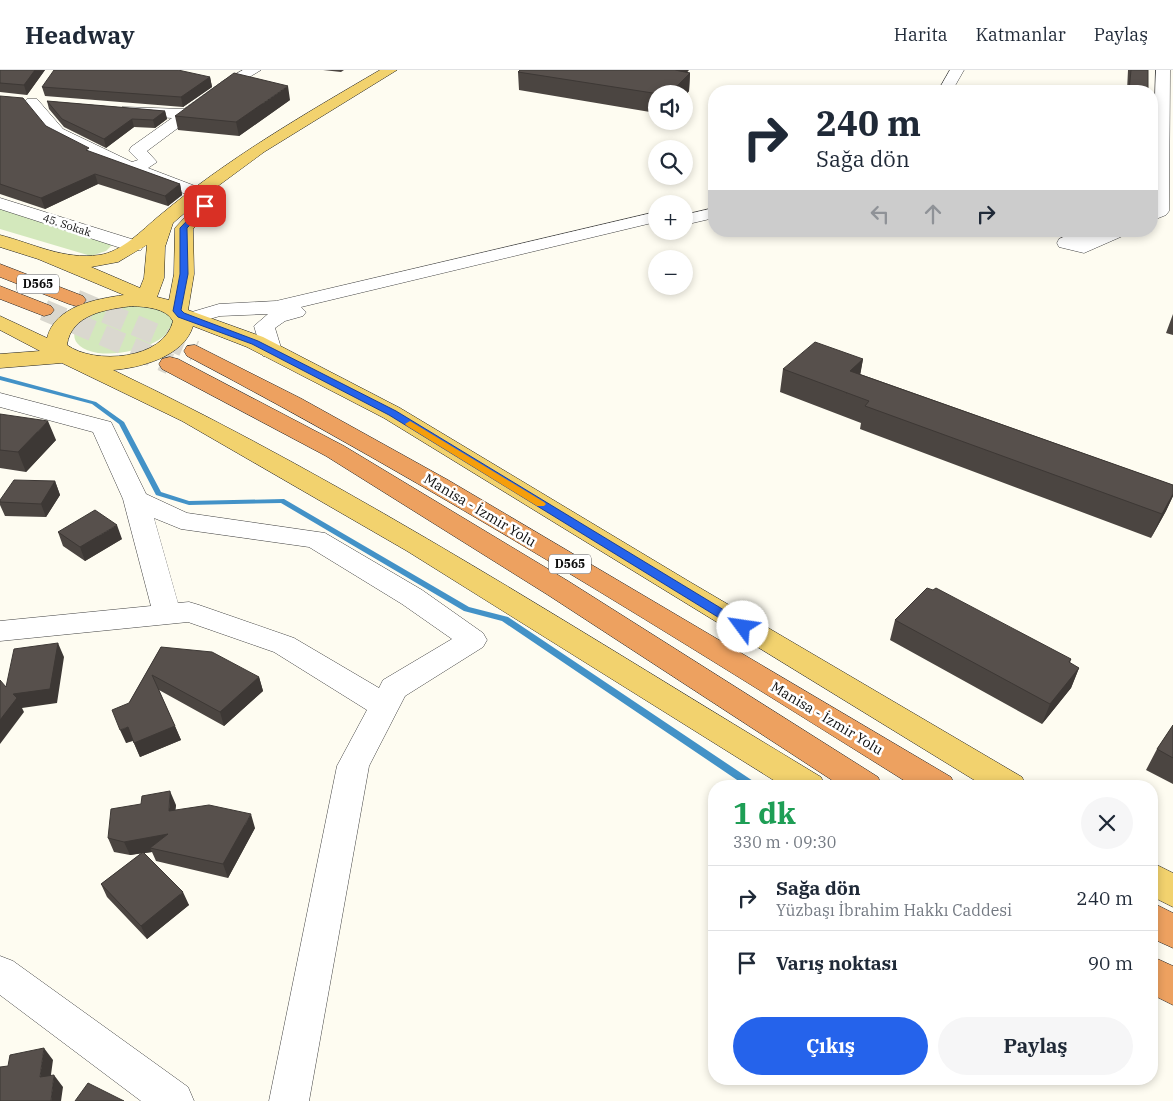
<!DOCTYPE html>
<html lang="tr">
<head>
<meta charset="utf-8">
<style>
  :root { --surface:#fff; --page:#f6f6f7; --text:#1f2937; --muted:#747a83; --line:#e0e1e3; --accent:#2563eb }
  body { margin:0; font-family:"IBM Plex Serif",serif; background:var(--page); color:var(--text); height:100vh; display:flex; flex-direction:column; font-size:19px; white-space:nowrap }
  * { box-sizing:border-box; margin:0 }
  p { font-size:16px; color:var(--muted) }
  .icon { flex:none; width:28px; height:28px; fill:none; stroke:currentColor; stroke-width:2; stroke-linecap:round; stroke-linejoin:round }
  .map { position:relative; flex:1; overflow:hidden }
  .side { position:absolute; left:708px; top:710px; width:450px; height:305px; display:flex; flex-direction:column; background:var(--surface); border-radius:20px; box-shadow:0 2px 8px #0003 }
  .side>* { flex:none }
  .top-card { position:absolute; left:708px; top:15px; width:450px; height:152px; border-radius:20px; box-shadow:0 2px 8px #0003; background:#fff; color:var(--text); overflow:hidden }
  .controls { position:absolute; left:648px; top:15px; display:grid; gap:10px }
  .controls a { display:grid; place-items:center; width:45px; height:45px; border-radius:50%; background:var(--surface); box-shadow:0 2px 8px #0003; font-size:25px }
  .pin { position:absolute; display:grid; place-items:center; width:42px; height:42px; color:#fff; margin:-21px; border-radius:10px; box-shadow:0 2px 8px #0006 }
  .me { position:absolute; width:55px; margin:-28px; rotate:301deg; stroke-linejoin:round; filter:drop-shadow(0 0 4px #0008) }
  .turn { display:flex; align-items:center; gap:18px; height:105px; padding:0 25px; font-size:22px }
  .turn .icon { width:65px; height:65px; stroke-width:2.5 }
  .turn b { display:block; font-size:35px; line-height:42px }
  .lanes { display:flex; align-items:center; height:48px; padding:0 25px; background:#0003; justify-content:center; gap:25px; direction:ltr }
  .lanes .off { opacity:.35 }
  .round { display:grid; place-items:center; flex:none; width:52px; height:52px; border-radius:26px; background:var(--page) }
  .headline { display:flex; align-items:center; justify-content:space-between; height:85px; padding:0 25px }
  h1 { font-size:30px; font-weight:800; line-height:38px; color:#1e9e55 }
  .primary-button { display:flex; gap:10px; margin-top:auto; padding:10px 25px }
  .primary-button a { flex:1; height:58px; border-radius:30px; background:var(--accent); color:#fff; font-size:20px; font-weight:800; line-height:58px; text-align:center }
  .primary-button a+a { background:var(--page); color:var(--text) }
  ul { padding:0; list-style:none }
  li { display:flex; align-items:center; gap:15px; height:65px; padding:0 25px; border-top:1px solid var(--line) }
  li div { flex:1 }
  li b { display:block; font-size:19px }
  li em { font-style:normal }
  header { display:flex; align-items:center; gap:30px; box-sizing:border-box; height:70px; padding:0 25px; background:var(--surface); border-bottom:1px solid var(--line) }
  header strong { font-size:24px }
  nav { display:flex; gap:28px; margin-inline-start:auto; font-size:18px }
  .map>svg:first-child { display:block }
  .green { fill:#d3e8bc }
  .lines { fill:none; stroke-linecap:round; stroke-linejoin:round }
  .stream { fill:#4392c7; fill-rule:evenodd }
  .highway-tunnel { stroke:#dad8cf; stroke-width:21; stroke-dasharray:21 11; stroke-linecap:butt }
  .minor-casing { stroke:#424242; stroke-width:1 }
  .major-casing { stroke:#202020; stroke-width:1 }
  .highway-casing { stroke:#202020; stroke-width:1 }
  .minor { fill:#fff; fill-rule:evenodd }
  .major { fill:#f2d26e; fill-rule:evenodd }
  .highway { fill:#eda160; fill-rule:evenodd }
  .wall { fill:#4b4541 }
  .shaded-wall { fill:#3d3835 }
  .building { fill:#57504c; stroke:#3d3835 }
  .route { fill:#2563eb; stroke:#184099 }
  .slow { fill:#f59e0b }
  .labels { text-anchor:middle; stroke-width:5; stroke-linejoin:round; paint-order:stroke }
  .far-street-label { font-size:11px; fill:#0f0f0f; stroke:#fff }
  .shield { fill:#fff; stroke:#575757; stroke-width:1 }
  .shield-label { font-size:12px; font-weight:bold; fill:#0f0f0f }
  .street-label { font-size:14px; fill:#0f0f0f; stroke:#fff }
</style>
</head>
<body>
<header>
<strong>Headway</strong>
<nav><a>Harita</a><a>Katmanlar</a><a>Paylaş</a></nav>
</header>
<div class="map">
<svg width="1173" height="1031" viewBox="0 0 1173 1031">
  <rect width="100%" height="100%" fill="#fefcf1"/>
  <path class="green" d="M0,138L112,175L106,181L91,186L0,159Z
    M144,233L173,246C174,259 166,266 155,272C138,281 117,285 98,283C66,278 68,255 94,242C108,236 129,236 144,233Z"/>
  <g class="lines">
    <path class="stream" d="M0,306L96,332L124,352L161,422L189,431L284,429L469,537L508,547L756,713L757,716H746L502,551L464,541L281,433L189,435L156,425L119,354L92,334L0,310Z"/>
    <path class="highway-tunnel" d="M76,230L195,281
      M44,240L170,294"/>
    <g class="minor-casing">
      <path id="minor" d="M243,0H261L233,17L147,81L157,92L148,98L203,119L206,123L203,127L197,128L120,100L51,65L24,32L27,29H37L63,59L132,92L138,90L129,81L131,77L172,48L127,45L119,40L122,37L184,39L223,11Z
        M950,0H964L952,21H938Z
        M1156,0H1170L1169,141L1166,145L1151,151Z
        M0,128L141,172L143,176L141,180H127L0,139Z
        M714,138V148L684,155V145Z
        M656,142V152L301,237L306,242L303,246L285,251L275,258L282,281L279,286L271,287L263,286L254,256L268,244L220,246L192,254L185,252L182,248L185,244L219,234L276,231Z
        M1077,161H1127L1125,165L1084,183L1059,177L1057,173L1059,169Z
        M0,323L111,352L146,424L187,443L325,463L422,520L483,563L487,570L483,577L405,626L369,696L309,1031H269L337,696L367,640L274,582L188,552L0,571V551L151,536L123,429L93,362L0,337ZM154,448L181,459L309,477L402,534L452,569L383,610L379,618L294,568L199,535L189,532L178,533Z
        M0,886L13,891L188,1017L194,1031H141L0,925Z"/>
    </g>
    <g class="major-casing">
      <path id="major" d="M380,0H397L264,82L203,127L173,153L165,177L164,208L157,227L169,230L174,204L175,158L202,129H214L217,133L214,137L193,159L194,204L188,240L263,267L400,338L690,512L1022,707L1026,716H984L384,348L247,277L193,256C184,287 139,298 113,300C358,417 588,567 821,707L825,716H783L407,481L182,351L62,293L0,298V284L40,281L0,260V246L47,268C55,236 96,229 124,225L38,189L0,177V165C34,174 64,190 99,185C122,182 142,160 159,146C227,89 303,45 380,0ZM147,175L144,208L140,218L91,197L118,192ZM133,236C146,237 166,238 173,251C164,290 94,295 67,275C71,244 107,239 133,236Z
        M1151,792L1173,803V837L1151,826Z"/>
    </g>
    <g class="highway-casing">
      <path id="highway" d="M0,194L83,226L86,230L83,234L76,236L69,234L0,207Z
        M0,216L51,236L54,240L51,244L44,246L0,229Z
        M195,275L302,329L448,410L951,707L955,716H913C675,567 436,417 187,286L184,281L187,276Z
        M170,287L178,289L344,376L568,511L878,707L882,716H841L548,525L326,386L162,299L159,294L162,289Z
        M1151,832L1173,843V878L1151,868Z
        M1151,886L1173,896V935L1151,924Z"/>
    </g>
    <use href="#minor" class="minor"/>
    <use href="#major" class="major"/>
    <use href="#highway" class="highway"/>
  </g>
  <path class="wall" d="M0,0H45L27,25L0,22Z
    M323,0H344L341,2Z
    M1128,0H1148V21H1127Z
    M518,2H687L690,3L689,21L684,27V24H656V43L519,20Z
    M210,7L212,17L183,37L45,26L42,17Z
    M0,26L46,56L90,82L180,114L182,125L168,136L98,114L45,139L0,124Z
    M290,30L239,66L178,60L175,46Z
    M47,31L165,41L167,49L155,58L134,57L106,78L64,57L49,39Z
    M1173,244V265L1166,263Z
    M863,289L860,304L1173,415V426L1166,441L1151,468L860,359L861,353L780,322L783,299Z
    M0,344L56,370L26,402L0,398Z
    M55,411L60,425L46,447L5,446L0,435V430Z
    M58,462L122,469L85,491L63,476Z
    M895,550L1071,589L1070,593L1079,598L1071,618L1042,654L890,570Z
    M161,577L259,607L263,621L224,656L159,620L181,670L140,687L133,671L126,673L129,633Z
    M1173,655V714L1146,700L1157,679Z
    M176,735L175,740L255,758L228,808L156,791L152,782L144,783L189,835L147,869L107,827L101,814L142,783L130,785L114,782L108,768Z"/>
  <path class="shaded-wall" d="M35,0H45L27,25L24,15Z
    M675,0H689L675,18L690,3L689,21L684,27V24H669Z
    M210,7L212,17L183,37L181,27Z
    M288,16L290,30L239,66L236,52Z
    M165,41L167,49L155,58L153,50Z
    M132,49L134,57L106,78L104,69Z
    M95,104L98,114L45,139L41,128Z
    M180,114L182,125L168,136L165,126Z
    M863,289L859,312L846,324L850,301Z
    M48,351L56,370L26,402L18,382Z
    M55,411L60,425L46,447L41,434Z
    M1173,424V426L1166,441L1151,468L1162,444Z
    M117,455L122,469L85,491L80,477Z
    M58,573L64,587L57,633L22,638L24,642L0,674V650L13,624Z
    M1079,598L1071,618L1042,654L1050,634Z
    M259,607L263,621L224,656L220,642Z
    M175,656L181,670L140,687L134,673Z
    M128,657L133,670L126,673L120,660Z
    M170,721L176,735L174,755L169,741Z
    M251,744L255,758L228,808L223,794Z
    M168,764L150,778L152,782L130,785L124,772Z
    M183,822L189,835L147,869L141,856Z
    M44,978L53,990L49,1019L40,1007Z
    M54,1005L63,1017L61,1031H51Z"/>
  <path class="building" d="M0,0H35L24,15L0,13Z
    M54,0H178L210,7L181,27L42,17Z
    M520,0H675L690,3L669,24H659L518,2Z
    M1131,0H1148V21H1129Z
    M234,3L288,16L236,52L175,46Z
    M0,26L23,28L46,56L89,78L86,80L180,114L165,126L95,104L41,128L0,114Z
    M47,31L165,41L153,50L132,49L104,69L62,49Z
    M815,272L863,289L850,301L1173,415V424L1162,444L865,336L869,331L783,299Z
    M0,344L48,351L18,382L0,380Z
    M14,410L55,411L41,434L0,432V430Z
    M95,440L117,455L80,477L58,462Z
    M927,518L933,520L936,518L1071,589L1069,592L1079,598L1050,634L895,550Z
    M58,573L50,619L13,624L17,628L0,650V610L6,617L14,579Z
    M161,577L212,582L259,607L220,642L152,605L175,656L134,673L128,657L120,660L112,640L129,633Z
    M1173,655V688L1157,679Z
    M170,721L169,741L209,735L251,744L223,794L150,778L168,764L124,772L108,768L111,739L141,734L142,726Z
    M143,782L183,822L141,856L101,814Z
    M44,978L40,1007L54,1005L51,1031H0V997L8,996L10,985Z
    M88,1013L124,1031H75Z"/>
  <path class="route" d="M202,135L209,136L187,158L188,204L181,240L184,243L258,271L396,341L747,554V560H739L389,345L252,274L178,247L173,241L180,204V158Z"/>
  <path class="slow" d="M410,351L544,432L546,434L544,436H537L407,356L405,354Z"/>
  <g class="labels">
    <g class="far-street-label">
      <text transform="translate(67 155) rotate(18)" y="4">45. Sokak</text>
    </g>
    <g class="shield">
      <rect x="17" y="204.5" width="42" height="19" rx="4"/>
      <rect x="549" y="484.5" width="42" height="19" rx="4"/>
    </g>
    <g class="shield-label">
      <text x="38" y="218">D565</text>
      <text x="570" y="498">D565</text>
    </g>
    <g class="street-label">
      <text transform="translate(480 440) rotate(31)" y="5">Manisa - İzmir Yolu</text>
      <text transform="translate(827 648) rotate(31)" y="5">Manisa - İzmir Yolu</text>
    </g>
  </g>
</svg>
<div class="controls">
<a><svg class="icon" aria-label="sound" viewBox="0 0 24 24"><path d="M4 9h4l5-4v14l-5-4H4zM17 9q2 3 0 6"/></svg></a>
<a><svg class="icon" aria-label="search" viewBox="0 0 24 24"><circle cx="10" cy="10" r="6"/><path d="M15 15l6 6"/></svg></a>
<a>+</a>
<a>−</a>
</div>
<div class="pin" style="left:205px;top:136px;background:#d93025"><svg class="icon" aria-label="arrive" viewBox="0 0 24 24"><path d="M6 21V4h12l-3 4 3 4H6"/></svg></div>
<svg class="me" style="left:743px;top:557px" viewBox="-20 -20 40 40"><circle r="19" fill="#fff"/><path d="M0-13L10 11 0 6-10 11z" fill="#2563eb"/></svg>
<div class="top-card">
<div class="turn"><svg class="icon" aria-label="right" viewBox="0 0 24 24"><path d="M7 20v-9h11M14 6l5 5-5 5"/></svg><div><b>240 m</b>Sağa dön</div></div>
<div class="lanes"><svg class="icon off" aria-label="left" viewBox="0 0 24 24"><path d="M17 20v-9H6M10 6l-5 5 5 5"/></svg><svg class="icon off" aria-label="ahead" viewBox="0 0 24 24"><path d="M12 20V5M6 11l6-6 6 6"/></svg><svg class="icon" aria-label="right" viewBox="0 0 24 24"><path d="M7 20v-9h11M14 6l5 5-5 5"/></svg></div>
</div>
<section class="side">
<div class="headline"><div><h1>1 dk</h1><p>330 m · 09:30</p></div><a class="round"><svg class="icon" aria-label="close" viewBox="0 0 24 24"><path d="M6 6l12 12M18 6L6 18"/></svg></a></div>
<ul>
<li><svg class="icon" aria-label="right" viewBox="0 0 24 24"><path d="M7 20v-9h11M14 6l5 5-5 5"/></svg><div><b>Sağa dön</b><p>Yüzbaşı İbrahim Hakkı Caddesi</p></div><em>240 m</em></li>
<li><svg class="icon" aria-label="arrive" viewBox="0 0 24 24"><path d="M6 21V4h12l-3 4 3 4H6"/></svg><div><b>Varış noktası</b></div><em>90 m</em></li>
</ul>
<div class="primary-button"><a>Çıkış</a><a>Paylaş</a></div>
</section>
</div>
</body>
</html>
